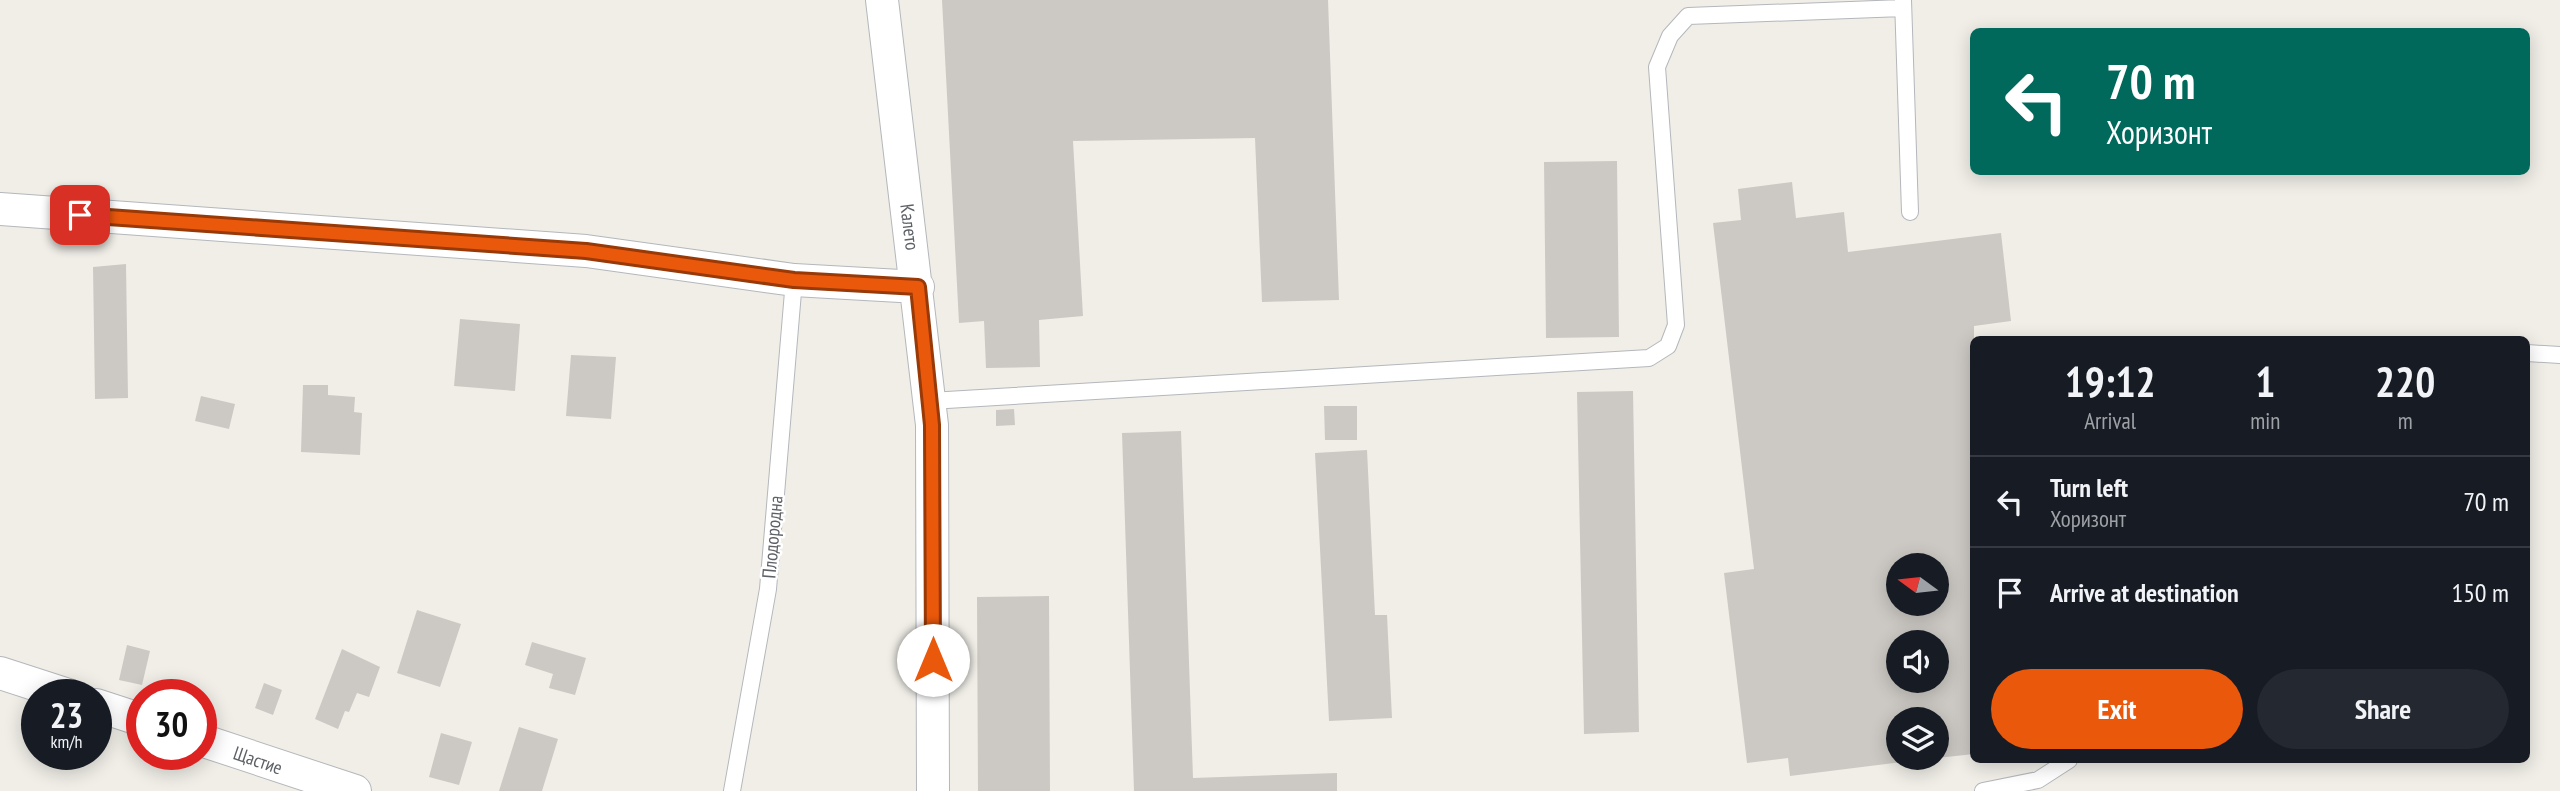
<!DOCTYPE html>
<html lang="en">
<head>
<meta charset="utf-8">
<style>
  :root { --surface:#171b24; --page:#242831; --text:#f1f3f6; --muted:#9ea1a6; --line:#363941; --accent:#ea580c }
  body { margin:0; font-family:"PT Sans Narrow",sans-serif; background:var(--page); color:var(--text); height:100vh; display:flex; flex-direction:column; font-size:26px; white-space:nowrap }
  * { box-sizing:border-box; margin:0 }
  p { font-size:23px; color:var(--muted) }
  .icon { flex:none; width:38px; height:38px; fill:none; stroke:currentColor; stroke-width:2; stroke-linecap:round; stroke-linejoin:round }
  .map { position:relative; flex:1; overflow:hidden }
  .drawer { position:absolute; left:1970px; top:336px; width:560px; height:427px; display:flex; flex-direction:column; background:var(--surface); border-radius:10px; box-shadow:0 4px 18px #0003 }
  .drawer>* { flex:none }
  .guide { position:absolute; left:1970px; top:28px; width:560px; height:147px; border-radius:10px; box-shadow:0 4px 18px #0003; background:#00695c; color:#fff; overflow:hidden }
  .needle { width:46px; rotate:285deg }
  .fabs { position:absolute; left:1886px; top:553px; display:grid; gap:14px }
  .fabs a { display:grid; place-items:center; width:63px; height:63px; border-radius:50%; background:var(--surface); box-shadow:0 4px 18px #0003; font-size:35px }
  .speed { position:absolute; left:21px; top:679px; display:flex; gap:14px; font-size:35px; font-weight:700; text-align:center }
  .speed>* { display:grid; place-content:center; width:91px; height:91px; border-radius:50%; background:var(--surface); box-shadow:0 4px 18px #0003; line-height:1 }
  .speed small { font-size:18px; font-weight:400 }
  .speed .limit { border:10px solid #d22; background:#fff; color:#111 }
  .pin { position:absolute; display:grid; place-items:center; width:60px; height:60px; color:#fff; margin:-30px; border-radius:14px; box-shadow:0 4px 10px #0006 }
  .me { position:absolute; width:77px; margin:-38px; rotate:0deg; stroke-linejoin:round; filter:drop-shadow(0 0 5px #0008) }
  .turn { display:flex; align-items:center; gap:24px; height:147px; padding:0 21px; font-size:32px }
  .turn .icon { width:91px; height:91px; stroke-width:2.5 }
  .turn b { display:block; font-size:49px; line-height:60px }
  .eta { display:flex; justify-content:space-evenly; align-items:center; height:119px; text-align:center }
  .eta b { font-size:42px; font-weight:700; line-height:49px }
  .cta { display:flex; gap:14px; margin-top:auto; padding:14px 21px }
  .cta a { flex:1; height:80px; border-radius:42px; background:var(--accent); color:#fff; font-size:28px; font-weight:700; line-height:80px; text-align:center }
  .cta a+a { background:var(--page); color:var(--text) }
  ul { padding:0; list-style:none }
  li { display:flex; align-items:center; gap:21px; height:91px; padding:0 21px; border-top:2px solid var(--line) }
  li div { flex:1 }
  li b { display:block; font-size:26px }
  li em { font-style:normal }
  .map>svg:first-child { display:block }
  .building { fill:#ccc9c4; fill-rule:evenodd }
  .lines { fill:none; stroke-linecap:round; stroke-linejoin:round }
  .lane-casing { stroke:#b4b7bb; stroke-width:18 }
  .street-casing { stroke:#b4b7bb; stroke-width:34 }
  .lane { stroke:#fff; stroke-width:16 }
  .street { stroke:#fff; stroke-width:32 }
  .route-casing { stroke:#983908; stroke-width:18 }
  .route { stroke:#ea580c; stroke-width:12 }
  .labels { text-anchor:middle; stroke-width:5; stroke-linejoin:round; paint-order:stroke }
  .street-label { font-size:19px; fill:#5e6267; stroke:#fff }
</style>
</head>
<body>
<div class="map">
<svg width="2560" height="791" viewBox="0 0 2560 791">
  <rect width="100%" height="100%" fill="#f0eee7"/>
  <path class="building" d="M942,0H1328L1339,300L1262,302L1255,138L1073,141L1083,316L1039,320L1040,367L986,368L984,321L959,323Z
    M1617,161L1619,337L1546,338L1544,162Z
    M1792,182L1796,218L1844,212L1848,252L2001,233L2011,321L1974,326V754L1937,758V719H1899V758L1926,759L1790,776L1788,758L1747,763L1724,573L1754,569L1713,223L1741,220L1738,189ZM1899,565H1937V604H1899ZM1899,642H1937V681H1899Z
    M126,264L128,398L95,399L93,267Z
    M460,319L520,324L515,391L454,386Z
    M571,355L616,357L611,419L566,416Z
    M303,385H328V395L355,397L354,412L362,413L360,455L301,452Z
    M1633,391L1639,732L1584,734L1577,392Z
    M201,396L235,404L229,429L195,421Z
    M1324,406H1357V440H1325Z
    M1014,409L1015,425L996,426V410Z
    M1181,431L1193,778L1337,773V791H1134L1122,433Z
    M1367,450L1375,615H1387L1392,718L1329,721L1315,453Z
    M1049,596L1050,791H978L977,597Z
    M417,610L461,624L440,687L397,673Z
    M532,642L586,658L575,695L549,688L553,674L525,665Z
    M127,645L150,651L142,685L119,680Z
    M342,649L380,667L369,697L357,693L349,712L345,711L338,729L315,719Z
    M264,683L282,690L273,715L255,708Z
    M519,727L558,739L542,791H499Z
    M441,733L472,742L459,785L429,777Z"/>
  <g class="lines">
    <g class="lane-casing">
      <path id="lane" d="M1903,0L1910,212
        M2527,353L2560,355
        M930,401L1649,358L1668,346L1676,325L1657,67L1670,36L1688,16L1903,8
        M732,791L768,589L794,280
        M1983,791L2038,780L2069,760"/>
    </g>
    <g class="street-casing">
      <path id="street" d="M882,0L932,425L933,791
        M0,209L586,251L794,280L918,287
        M0,673L68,695
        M96,705L142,720
        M201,740L355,791"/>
    </g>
    <use href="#lane" class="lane"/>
    <use href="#street" class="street"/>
  </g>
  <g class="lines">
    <g class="route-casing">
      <path id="route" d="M80,215L586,251L794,280L918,287L932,425L933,660"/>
    </g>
    <use href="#route" class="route"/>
  </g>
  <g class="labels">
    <g class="street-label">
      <text transform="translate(910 227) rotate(83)" y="7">Калето</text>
      <text transform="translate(772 537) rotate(-85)" y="7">Плодородна</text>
      <text transform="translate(258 760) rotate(19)" y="7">Щастие</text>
    </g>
  </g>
</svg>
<div class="fabs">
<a><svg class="needle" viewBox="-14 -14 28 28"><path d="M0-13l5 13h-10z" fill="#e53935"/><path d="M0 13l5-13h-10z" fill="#9ea1a6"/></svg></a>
<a><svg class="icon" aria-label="sound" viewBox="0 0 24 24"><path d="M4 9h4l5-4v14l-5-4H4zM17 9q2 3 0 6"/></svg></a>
<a><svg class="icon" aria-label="layers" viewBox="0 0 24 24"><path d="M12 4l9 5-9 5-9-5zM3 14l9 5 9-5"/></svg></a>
</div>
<div class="speed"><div>23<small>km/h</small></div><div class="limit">30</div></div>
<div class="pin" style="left:80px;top:215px;background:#d93025"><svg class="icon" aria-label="arrive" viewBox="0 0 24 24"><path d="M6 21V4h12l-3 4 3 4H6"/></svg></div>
<svg class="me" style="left:933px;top:660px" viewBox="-20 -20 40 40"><circle r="19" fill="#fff"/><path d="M0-13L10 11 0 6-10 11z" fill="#ea580c"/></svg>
<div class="guide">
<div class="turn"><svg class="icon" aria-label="left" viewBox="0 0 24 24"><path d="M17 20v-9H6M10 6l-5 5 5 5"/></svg><div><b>70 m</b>Хоризонт</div></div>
</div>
<section class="drawer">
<div class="eta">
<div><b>19:12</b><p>Arrival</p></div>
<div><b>1</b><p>min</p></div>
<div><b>220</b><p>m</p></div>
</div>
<ul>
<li><svg class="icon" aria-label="left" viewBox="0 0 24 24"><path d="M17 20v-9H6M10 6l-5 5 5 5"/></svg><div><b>Turn left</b><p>Хоризонт</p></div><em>70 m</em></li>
<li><svg class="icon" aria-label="arrive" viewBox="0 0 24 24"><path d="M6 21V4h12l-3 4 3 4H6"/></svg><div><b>Arrive at destination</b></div><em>150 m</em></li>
</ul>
<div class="cta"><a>Exit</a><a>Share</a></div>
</section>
</div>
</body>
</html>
